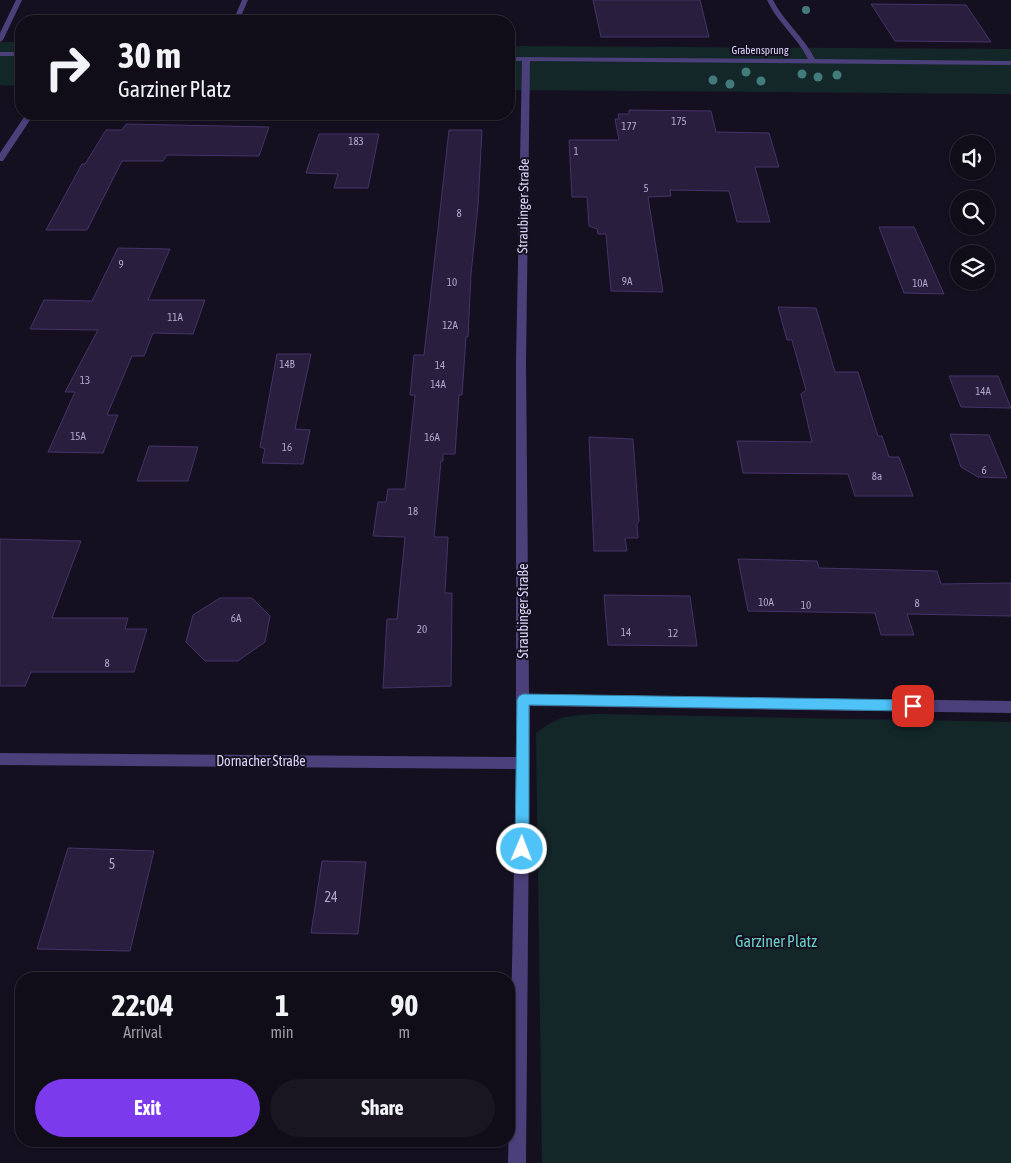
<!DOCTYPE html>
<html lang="en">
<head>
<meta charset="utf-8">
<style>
  :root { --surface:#100c18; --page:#191521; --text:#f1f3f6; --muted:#9c9ba2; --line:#302c37; --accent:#7c3aed }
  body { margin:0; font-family:"Asap Condensed",sans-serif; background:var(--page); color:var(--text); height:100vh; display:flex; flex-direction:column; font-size:19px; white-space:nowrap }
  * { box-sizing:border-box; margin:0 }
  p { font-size:16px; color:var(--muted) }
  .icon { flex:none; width:28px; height:28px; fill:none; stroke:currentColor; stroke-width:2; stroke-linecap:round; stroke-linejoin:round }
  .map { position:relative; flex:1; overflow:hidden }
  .drawer { position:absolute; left:15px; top:972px; width:500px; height:175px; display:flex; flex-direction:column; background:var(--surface); border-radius:20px; box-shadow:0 1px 4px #0004,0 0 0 1px var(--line) }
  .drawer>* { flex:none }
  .banner { position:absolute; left:15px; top:15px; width:500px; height:105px; border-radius:20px; box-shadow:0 1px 4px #0004,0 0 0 1px var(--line); background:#100c18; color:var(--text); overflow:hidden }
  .fabs { position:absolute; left:950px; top:135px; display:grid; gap:10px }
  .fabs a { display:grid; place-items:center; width:45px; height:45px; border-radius:50%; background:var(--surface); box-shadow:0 1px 4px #0004,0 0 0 1px var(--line); font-size:25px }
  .pin { position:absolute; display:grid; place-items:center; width:42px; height:42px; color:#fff; margin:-21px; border-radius:10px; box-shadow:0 2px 8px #0006 }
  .me { position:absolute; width:55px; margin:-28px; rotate:1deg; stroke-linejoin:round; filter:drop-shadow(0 0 4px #0008) }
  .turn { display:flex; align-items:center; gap:18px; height:105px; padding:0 20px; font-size:22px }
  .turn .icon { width:65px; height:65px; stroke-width:2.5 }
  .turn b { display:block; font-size:35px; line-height:42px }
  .eta { display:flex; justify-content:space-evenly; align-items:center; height:85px; text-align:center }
  .eta b { font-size:30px; font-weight:700; line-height:35px }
  .cta { display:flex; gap:10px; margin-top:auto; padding:10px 20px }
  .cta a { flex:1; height:58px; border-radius:30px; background:var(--accent); color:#fff; font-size:20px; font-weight:700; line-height:58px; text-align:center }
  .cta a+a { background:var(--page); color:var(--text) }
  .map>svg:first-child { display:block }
  .green { fill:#132729 }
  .building { fill:#2a1e3f; stroke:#453368 }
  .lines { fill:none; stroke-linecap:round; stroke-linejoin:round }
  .minor { fill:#4b407a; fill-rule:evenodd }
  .tree { fill:#437a7c }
  .route { fill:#4fc3f7; stroke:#337fa1 }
  .labels { text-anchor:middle; stroke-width:4; stroke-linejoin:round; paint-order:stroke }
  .far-street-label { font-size:11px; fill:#ded4fa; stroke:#151020 }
  .number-label { font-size:11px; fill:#b1a6cb }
  .street-label { font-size:14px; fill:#ded4fa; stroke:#151020 }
  .near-number-label { font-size:14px; fill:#b1a6cb }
  .near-park-label { font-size:16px; fill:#68d1c7; stroke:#151020 }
</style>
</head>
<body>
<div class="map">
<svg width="1011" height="1163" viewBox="0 0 1011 1163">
  <rect width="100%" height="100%" fill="#151020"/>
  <path class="green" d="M0,42H21V86L0,85Z
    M509,46L1011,49V94L509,90Z
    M599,714L1011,722V1163H542L536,733C561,714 569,716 599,714Z"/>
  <path class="building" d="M593,0H700L709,37H601Z
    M871,4L966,5L991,42L895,41Z
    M629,110L711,111L716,132L769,133L779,167H755L770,222H737L729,191L670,190L671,196L648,197L663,292L611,291L606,234H598L597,229L589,226L587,197H572L569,140H619L615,119H619L618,114H629Z
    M126,124L269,127L259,156L167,155L163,161H122L87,230H46L82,164H85L106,130H122Z
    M449,130H482L478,206L471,274L468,337H466L462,395H459L455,454H443V461H441L434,537H448L445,593H452L451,686L383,688L387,619H397L405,537L373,536L378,502H386L388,489H405L415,395H410L414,355H424Z
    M319,134H379L368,188H334L338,174L306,173Z
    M879,227H914L944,294L904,293Z
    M118,248L170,249L148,300H205L193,334L153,333L144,356H132L107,415H118L103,453L48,452L75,392H65L98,330L30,329L44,300L92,301Z
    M778,307L816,308L835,372H858L878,436H882L889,457H899L913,496H855L848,474L743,473L737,441L812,442L801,394L806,390L793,344L792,340H787Z
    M277,354H311L295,429L310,430L303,464L262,463L265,449L260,447Z
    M949,376H998L1011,408L961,407Z
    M950,434L989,435L1007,478L978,477L961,467Z
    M589,437L633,439L639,521L637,524L638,538H625L627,551H594Z
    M149,446L198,447L188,481H137Z
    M0,539L81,541L52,618H128L125,629H147L134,672H31L25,686H0Z
    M738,559L817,561L819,568L937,571L941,584L1011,583V616L907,614L914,635H881L875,613L748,611Z
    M604,595L690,596L697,646L608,645Z
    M220,598H252L270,616L265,642L238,661H205L186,642L193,615Z
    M68,848L154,851L130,951L37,949Z
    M322,861L366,862L358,934L311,933Z"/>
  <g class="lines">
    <path class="minor" d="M16,0H22L3,40L0,42V33Z
      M242,0H248L239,21H233Z
      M767,0H773C784,22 804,37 815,59L1011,61V65L530,61L526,361L529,694L1011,701V713L530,706L526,1163H508L516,769L0,765V753L516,757V361L522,61H509V57L808,59C797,37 777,22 767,0Z
      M0,52H21V56H0Z
      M26,114H34L3,161H0V153Z"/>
  </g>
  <g class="tree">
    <circle cx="806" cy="10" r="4"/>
    <circle cx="746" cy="72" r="4.5"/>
    <circle cx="802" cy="74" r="4.5"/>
    <circle cx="837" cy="75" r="4.5"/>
    <circle cx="818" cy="77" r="4.5"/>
    <circle cx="713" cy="80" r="4.5"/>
    <circle cx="761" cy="81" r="4.5"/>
    <circle cx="730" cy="84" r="4.5"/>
  </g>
  <path class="route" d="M523,694L913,700L918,702L920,706L918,709L913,711L529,705V849L527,854L522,856L517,854L515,849L517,700L519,696Z"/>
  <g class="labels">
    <g class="far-street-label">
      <text x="760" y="54">Grabensprung</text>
    </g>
    <g class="number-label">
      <text x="679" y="125">175</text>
      <text x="629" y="130">177</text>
      <text x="356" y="145">183</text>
      <text x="576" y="155">1</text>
      <text x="646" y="192">5</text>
      <text x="459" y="217">8</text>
      <text x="121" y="268">9</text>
      <text x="627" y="285">9A</text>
      <text x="452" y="286">10</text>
      <text x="920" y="287">10A</text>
      <text x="175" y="321">11A</text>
      <text x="450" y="329">12A</text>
      <text x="287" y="368">14B</text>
      <text x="440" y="369">14</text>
      <text x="85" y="384">13</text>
      <text x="438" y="388">14A</text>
      <text x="983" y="395">14A</text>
      <text x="78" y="440">15A</text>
      <text x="432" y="441">16A</text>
      <text x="287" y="451">16</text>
      <text x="984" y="474">6</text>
      <text x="877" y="480">8a</text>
      <text x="413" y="515">18</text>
      <text x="766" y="606">10A</text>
      <text x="917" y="607">8</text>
      <text x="806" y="609">10</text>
      <text x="236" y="622">6A</text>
      <text x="422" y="633">20</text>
      <text x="626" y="636">14</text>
      <text x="673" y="637">12</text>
      <text x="107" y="667">8</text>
    </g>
    <g class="street-label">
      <text transform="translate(523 206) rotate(-89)" y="5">Straubinger Straße</text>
      <text transform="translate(523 611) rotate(-90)" y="5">Straubinger Straße</text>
      <text x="261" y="766">Dornacher Straße</text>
    </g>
    <g class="near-number-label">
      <text x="112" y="869">5</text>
      <text x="331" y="902">24</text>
    </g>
    <g class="near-park-label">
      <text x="776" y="947">Garziner Platz</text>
    </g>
  </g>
</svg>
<div class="fabs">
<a><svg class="icon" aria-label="sound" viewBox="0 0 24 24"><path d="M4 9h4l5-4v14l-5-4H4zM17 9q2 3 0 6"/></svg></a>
<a><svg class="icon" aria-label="search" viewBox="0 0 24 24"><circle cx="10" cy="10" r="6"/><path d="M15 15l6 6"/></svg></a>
<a><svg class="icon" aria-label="layers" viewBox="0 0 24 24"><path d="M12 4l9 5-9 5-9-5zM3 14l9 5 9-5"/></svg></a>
</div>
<div class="pin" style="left:913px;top:706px;background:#d93025"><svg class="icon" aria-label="arrive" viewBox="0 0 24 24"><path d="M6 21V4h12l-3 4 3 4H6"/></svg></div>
<svg class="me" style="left:522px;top:849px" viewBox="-20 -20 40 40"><circle r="17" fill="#4fc3f7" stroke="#fff" stroke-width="3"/><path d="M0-11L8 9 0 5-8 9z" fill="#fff"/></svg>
<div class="banner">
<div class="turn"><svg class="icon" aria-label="right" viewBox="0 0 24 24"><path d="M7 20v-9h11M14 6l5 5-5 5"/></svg><div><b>30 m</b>Garziner Platz</div></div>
</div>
<section class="drawer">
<div class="eta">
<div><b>22:04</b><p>Arrival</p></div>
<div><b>1</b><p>min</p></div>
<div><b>90</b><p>m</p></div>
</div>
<div class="cta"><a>Exit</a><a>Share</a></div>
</section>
</div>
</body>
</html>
